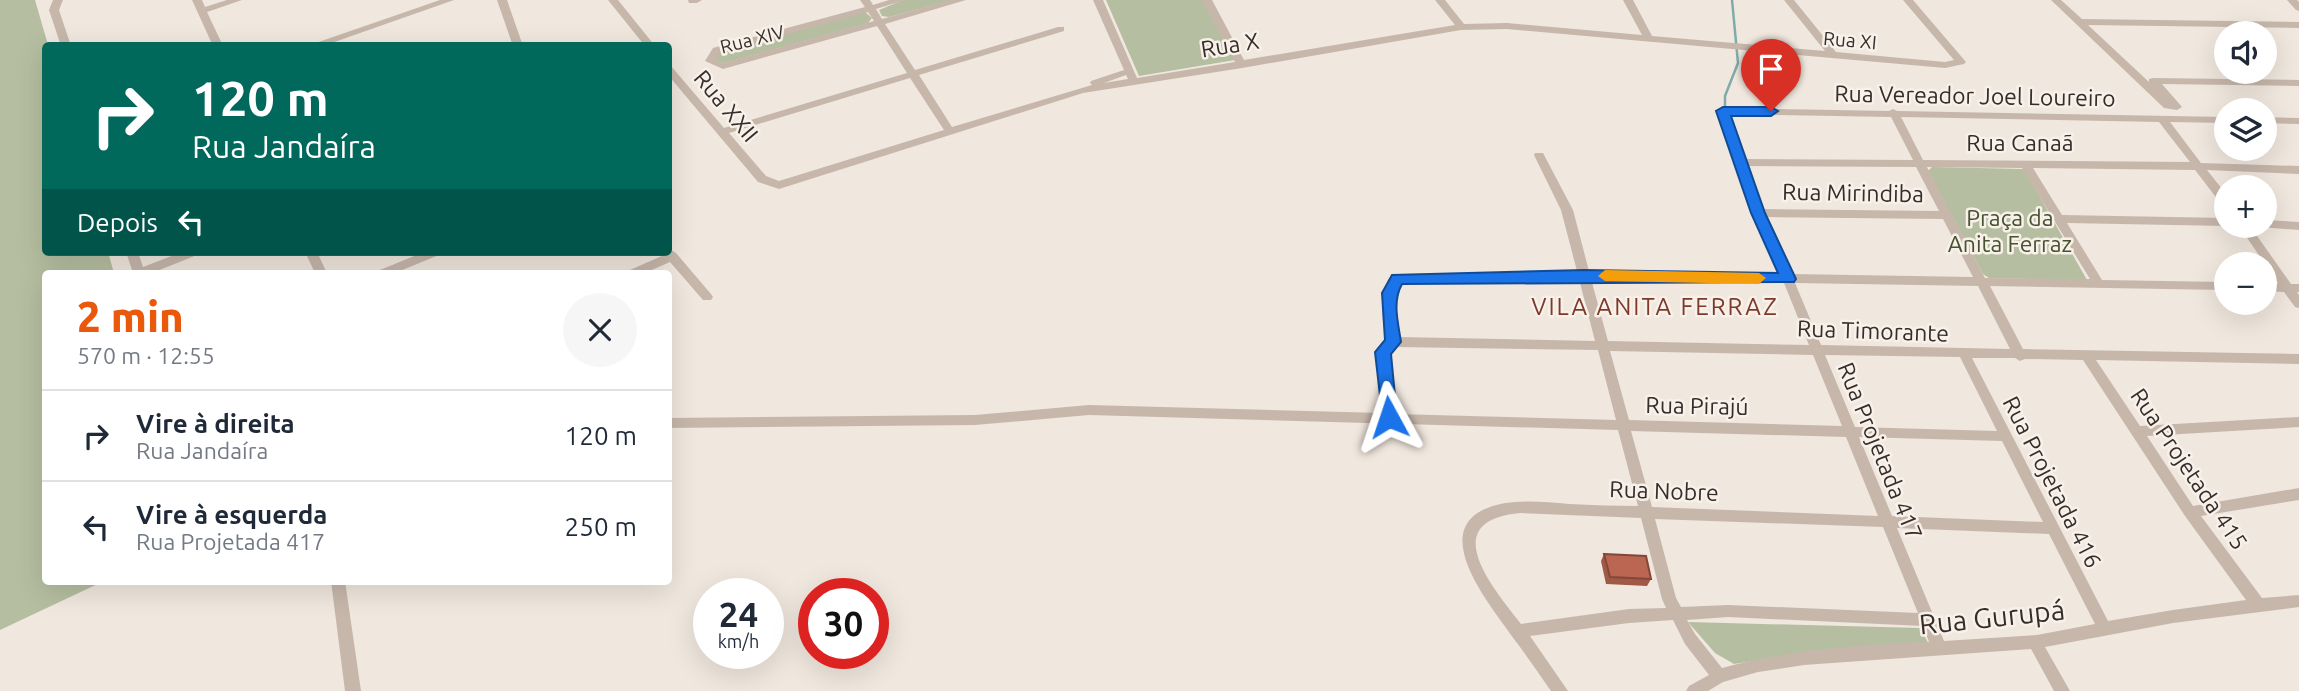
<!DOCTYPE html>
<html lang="pt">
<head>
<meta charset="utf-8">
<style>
  :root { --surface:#fff; --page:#f6f6f7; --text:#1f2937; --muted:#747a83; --line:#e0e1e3; --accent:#ea580c }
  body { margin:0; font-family:Ubuntu,sans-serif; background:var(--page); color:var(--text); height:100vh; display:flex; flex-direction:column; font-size:26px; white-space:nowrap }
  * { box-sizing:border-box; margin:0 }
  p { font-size:23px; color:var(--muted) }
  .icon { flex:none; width:38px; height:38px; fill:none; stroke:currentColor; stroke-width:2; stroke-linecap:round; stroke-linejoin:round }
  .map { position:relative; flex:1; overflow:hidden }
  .panel { position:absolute; left:42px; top:270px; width:630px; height:315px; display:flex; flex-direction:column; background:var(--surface); border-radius:7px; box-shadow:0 7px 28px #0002 }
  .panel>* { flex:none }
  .guide { position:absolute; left:42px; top:42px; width:630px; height:214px; border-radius:7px; box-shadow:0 7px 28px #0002; background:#00695c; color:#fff; overflow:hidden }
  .fabs { position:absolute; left:2214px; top:21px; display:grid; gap:14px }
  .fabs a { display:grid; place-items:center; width:63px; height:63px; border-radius:50%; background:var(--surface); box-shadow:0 7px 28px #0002; font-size:35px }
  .speed { position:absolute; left:693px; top:578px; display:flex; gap:14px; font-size:35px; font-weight:700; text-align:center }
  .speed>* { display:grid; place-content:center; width:91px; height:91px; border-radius:50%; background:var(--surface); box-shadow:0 7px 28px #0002; line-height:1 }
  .speed small { font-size:18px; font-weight:400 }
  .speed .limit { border:10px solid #d22; background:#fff; color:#111 }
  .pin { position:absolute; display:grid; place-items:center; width:60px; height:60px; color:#fff; margin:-72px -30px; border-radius:50% 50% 50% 0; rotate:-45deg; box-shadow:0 0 7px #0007 }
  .pin .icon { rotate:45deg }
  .me { position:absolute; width:77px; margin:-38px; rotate:355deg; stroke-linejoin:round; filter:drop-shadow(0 0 5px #0008) }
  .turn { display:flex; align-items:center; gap:24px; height:147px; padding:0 35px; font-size:32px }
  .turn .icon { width:91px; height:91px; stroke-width:2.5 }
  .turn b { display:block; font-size:49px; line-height:60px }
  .then { display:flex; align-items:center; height:66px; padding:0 35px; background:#0003; gap:14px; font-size:26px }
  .round { display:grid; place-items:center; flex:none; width:74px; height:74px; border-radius:37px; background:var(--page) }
  .summary { display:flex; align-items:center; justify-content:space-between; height:119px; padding:0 35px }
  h1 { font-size:42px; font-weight:800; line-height:52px; color:var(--accent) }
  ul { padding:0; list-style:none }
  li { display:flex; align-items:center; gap:21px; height:91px; padding:0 35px; border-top:2px solid var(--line) }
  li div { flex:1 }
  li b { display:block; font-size:26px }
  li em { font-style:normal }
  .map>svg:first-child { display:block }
  .green { fill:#b5bea0 }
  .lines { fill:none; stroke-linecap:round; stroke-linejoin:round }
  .stream { stroke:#80abaa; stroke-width:2.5 }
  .street { fill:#c7b7ab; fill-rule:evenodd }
  .wall { fill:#a05847 }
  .building { fill:#ba6652; stroke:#824739; stroke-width:2 }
  .route { fill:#1a73e8; stroke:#114b97; stroke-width:2 }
  .slow { fill:#f59e0b }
  .labels { text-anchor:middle; stroke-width:5; stroke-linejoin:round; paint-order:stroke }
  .far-street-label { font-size:19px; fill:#362d2a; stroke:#f8f1ea }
  .street-label { font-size:23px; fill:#362d2a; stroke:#f8f1ea }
  .park-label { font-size:23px; fill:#475230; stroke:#f8f1ea }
  .neighbourhood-label { font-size:24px; letter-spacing:2px; fill:#7d3a2a; stroke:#f8f1ea }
  .near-street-label { font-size:28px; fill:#362d2a; stroke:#f8f1ea }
</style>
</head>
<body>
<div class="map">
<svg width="2299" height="691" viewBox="0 0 2299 691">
  <rect width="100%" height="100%" fill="#f0e7de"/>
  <path class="green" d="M0,0H35L48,45L46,252H108L114,273H46V581H104L0,630Z
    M903,0H953L889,17L882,16L879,10Z
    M1106,0H1204L1235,60L1139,76Z
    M864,11L872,18L868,23L725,63L716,62L714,56L718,52Z
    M1932,167L2024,169L2087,280L1989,278L1983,274L1928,171Z
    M1688,622L1920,628L1931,648L1766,659L1734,664L1715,653Z"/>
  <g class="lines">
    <path class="stream" d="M1725,108V96L1738,63L1732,0"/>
    <path class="street" d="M53,0H63L59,10L71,46H61L49,10Z
      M192,0H202L205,7L227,0H242L207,12L223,46H213Z
      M440,0H454L323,46H307Z
      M497,0H507L523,46H513Z
      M608,0H618L655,46H645Z
      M688,0H702L697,3H689Z
      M860,0H870L873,5L889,0H905L876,9L882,19L951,0H966L885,24L915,70L1058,27H1064V31L919,75L952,127L1092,85L1090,83L1091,81L1124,70L1093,0H1103L1137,78L1235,62L1202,0H1212L1244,60L1455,25L1435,0H1445L1464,24L1507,23L1642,35L1623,0H1633L1652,36L1825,51L1784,0H1794L1836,52L1945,62L1954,60L1903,0H1913L1966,62L1964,64L1945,68L1507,29L1461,30L1242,68L1083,93L779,189L758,182L668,75V65L671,66L724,128L907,73L877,26L723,69L705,61L713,48L865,7ZM868,12L874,21L724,63L716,60L720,52ZM1126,75L1128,79L1104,83ZM910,78L944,130L779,181L766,176L729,133Z
      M2051,0H2061L2082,19L2299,22V28L2088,25L2149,82V79L2153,78L2299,80V86L2162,84L2182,107L2177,110L2164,108Z
      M2287,0H2297L2299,2V11L2296,10Z
      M1723,108L1889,111L1893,109L1897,111L2226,117V123L2170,122L2201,163L2299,166V174L2207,170L2226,194V206L2222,205L2195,170L2033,168L2062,215L2226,218V226L2067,223L2102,280L2226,282V290L1990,286L2023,349L2299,354V364L2096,360L2140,426L2299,417V427L2147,436L2193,506L2299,488V500L2201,516L2262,598L2299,595V607L2173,623L2045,647L2070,691H2054L2031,649L1804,665L1758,672L1723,682L1708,691H1686L1689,686L1709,675L1685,644L1673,620L1629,623L1530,636L1568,691H1551C1539,674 1527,656 1514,639C1487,601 1418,519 1505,503C1526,500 1548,502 1569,504C1592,505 1615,506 1638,506L1618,430L1089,415L975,425L668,428V418L975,415L1089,405L1382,413L1377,352L1387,341C1381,320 1380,298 1389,278L1402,274L1577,271L1561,210L1534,155L1535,153H1543L1573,210L1589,271L1780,274L1752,213L1718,111ZM1729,114L1891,117L1913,160L1745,159ZM1901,117L2159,122L2190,162L1923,160ZM1747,166L1916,167L1939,211L1762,209ZM1927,167L2022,168L2090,279L1985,278ZM1765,217L1943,219L1973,277L1792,274ZM1579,279L1595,341L1398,337L1394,312L1398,284L1402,282ZM1591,279L1784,283L1809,345L1608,341ZM1795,283L1978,286L2010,349L1821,345ZM1396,347L1598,350L1616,420L1395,414L1389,353ZM1610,351L1813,355L1842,426L1629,420ZM1825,355L1960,357L1997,431L1855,427ZM1972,358H2015L2020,361L2025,359L2083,360L2185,516L2246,600L2173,610L2108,621ZM1631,431L1846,437L1878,516L1652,507ZM1859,437L2002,441L2043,522L1892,516ZM1520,513L1641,518L1662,599L1666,608L1629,609L1521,624C1492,587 1436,521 1520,513ZM1655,519L1883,527L1918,613L1728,605L1681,607L1676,598ZM1897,528L2049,534L2095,624L2037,635L1944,641ZM1728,617L1923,626L1929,642C1859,645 1790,649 1722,668L1695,634L1687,620Z
      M2264,117L2299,118V124L2264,123Z
      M2264,220L2299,222V230L2260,227L2264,226Z
      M2239,226H2250L2291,284H2299V292H2297L2299,295V308L2295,307L2284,292L2264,291V283H2278Z
      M668,248L676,253L711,294L713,297L711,300H703L670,262L645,273H628L630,270L664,255L662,252H668Z
      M126,252H138L143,267L182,252H199L197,255L152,273H133Z
      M305,252H317L327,273H315Z
      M424,252H441L439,255L395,273H378L380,270Z
      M331,581H345L361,691H345Z"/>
  </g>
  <path class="wall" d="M1604,554L1651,579L1647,586L1606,584L1601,561Z"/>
  <path class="building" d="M1604,554L1646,556L1651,579L1610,577Z"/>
  <path class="route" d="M1723,107H1771L1778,111L1771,116H1731L1765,213L1796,279L1794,282L1402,284C1392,302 1398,322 1401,342L1391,354L1397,417L1389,424L1383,422L1375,352L1385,340L1382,293L1392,275L1584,270L1778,273L1751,213L1716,111Z"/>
  <path class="slow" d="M1605,270L1759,273L1766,278L1759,284L1605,281L1598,276Z"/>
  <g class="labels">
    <g class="far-street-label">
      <text transform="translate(752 39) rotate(-14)" y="7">Rua XIV</text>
      <text transform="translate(1850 40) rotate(5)" y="7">Rua XI</text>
    </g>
    <g class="street-label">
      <text transform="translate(1230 45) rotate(-9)" y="8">Rua X</text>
      <text transform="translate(1975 96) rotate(1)" y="8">Rua Vereador Joel Loureiro</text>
      <text transform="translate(726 106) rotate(50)" y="8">Rua XXII</text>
      <text x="2020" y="151">Rua Canaã</text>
      <text transform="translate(1853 193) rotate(1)" y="8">Rua Mirindiba</text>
      <text transform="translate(1873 331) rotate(2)" y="8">Rua Timorante</text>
      <text transform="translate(1697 406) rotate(1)" y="8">Rua Pirajú</text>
      <text transform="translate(1880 451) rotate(68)" y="8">Rua Projetada 417</text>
      <text transform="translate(2189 469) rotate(56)" y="8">Rua Projetada 415</text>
      <text transform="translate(2052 482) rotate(63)" y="8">Rua Projetada 416</text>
      <text transform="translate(1664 491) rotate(2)" y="8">Rua Nobre</text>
    </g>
    <g class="park-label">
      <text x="2010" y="226">Praça da<tspan x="2010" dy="26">Anita Ferraz</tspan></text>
    </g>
    <g class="neighbourhood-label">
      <text x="1655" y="315">VILA ANITA FERRAZ</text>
    </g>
    <g class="near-street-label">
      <text transform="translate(1992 617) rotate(-6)" y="10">Rua Gurupá</text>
    </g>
  </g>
</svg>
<div class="fabs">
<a><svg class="icon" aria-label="sound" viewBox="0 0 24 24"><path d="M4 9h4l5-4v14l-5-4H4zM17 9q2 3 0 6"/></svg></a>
<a><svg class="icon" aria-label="layers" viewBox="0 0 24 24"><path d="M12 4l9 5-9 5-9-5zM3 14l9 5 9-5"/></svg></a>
<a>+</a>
<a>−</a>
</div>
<div class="speed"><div>24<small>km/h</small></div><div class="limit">30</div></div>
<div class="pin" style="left:1771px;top:111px;background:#d93025"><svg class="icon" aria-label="arrive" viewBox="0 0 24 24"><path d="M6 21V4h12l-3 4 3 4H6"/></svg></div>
<svg class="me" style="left:1389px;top:417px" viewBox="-20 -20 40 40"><path d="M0-17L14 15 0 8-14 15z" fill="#1a73e8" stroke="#fff" stroke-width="4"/></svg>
<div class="guide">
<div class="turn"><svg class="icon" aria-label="right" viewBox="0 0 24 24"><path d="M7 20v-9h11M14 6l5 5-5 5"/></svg><div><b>120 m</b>Rua Jandaíra</div></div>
<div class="then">Depois<svg class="icon" aria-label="left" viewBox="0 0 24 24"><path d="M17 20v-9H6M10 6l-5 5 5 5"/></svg></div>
</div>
<section class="panel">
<div class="summary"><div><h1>2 min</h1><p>570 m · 12:55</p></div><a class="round"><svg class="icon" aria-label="close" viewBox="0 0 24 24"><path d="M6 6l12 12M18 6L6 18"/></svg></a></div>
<ul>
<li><svg class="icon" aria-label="right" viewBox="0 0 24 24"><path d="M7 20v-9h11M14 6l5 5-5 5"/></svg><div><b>Vire à direita</b><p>Rua Jandaíra</p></div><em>120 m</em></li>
<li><svg class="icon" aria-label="left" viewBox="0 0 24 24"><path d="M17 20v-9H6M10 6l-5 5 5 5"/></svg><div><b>Vire à esquerda</b><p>Rua Projetada 417</p></div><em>250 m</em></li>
</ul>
</section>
</div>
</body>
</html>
